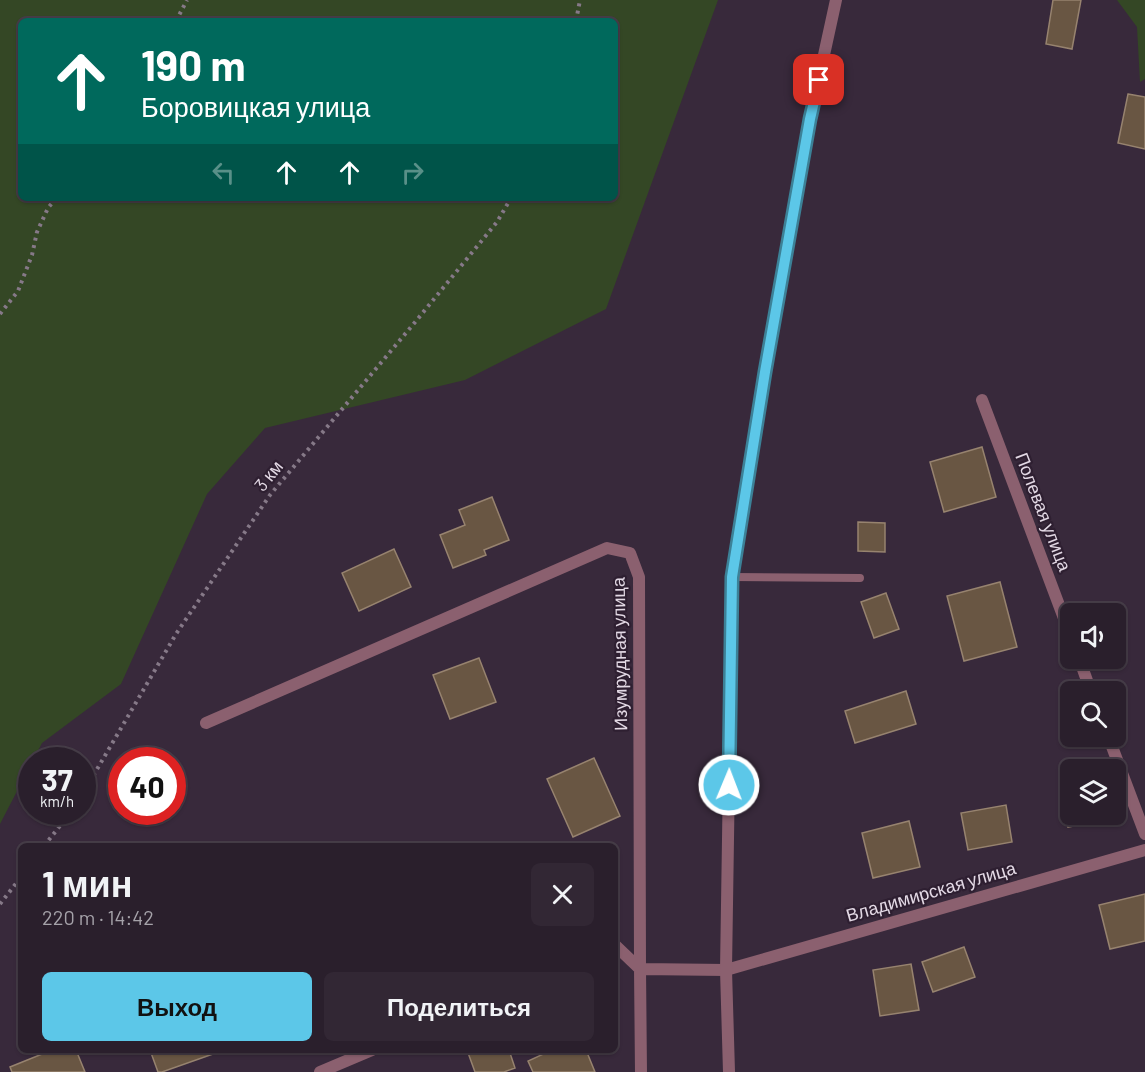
<!DOCTYPE html>
<html lang="ru">
<head>
<meta charset="utf-8">
<style>
  :root { --surface:#2a1f2c; --page:#322734; --text:#f1f3f6; --muted:#a5a2a9; --line:#463d48; --accent:#5cc7e8 }
  body { margin:0; font-family:Barlow,sans-serif; background:var(--page); color:var(--text); height:100vh; display:flex; flex-direction:column; font-size:22px; white-space:nowrap }
  * { box-sizing:border-box; margin:0 }
  p { font-size:20px; color:var(--muted) }
  .icon { flex:none; width:33px; height:33px; fill:none; stroke:currentColor; stroke-width:2; stroke-linecap:round; stroke-linejoin:round }
  .map { position:relative; flex:1; overflow:hidden }
  .panel { position:absolute; left:18px; top:843px; width:600px; height:210px; display:flex; flex-direction:column; background:var(--surface); border-radius:9px; box-shadow:0 2px 4px #0004,0 0 0 2px var(--line) }
  .panel>* { flex:none }
  .top-card { position:absolute; left:18px; top:18px; width:600px; height:183px; border-radius:9px; box-shadow:0 2px 4px #0004,0 0 0 2px var(--line); background:#00695c; color:#fff; overflow:hidden }
  .fabs { position:absolute; left:1060px; top:603px; display:grid; gap:12px }
  .fabs a { display:grid; place-items:center; width:66px; height:66px; border-radius:9px; background:var(--surface); box-shadow:0 2px 4px #0004,0 0 0 2px var(--line); font-size:30px }
  .speed { position:absolute; left:18px; top:747px; display:flex; gap:12px; font-size:30px; font-weight:700; text-align:center }
  .speed>* { display:grid; place-content:center; width:78px; height:78px; border-radius:50%; background:var(--surface); box-shadow:0 2px 4px #0004,0 0 0 2px var(--line); line-height:1 }
  .speed small { font-size:15px; font-weight:400 }
  .speed .limit { border:9px solid #d22; background:#fff; color:#111 }
  .pin { position:absolute; display:grid; place-items:center; width:51px; height:51px; color:#fff; margin:-26px; border-radius:12px; box-shadow:0 3px 9px #0006 }
  .me { position:absolute; width:66px; margin:-33px; rotate:1deg; stroke-linejoin:round; filter:drop-shadow(0 0 4px #0008) }
  .turn { display:flex; align-items:center; gap:21px; height:126px; padding:0 24px; font-size:27px }
  .turn .icon { width:78px; height:78px; stroke-width:2.5 }
  .turn b { display:block; font-size:42px; line-height:51px }
  .lanes { display:flex; align-items:center; height:57px; padding:0 24px; background:#0003; justify-content:center; gap:30px; direction:ltr }
  .lanes .off { opacity:.35 }
  .round { display:grid; place-items:center; flex:none; width:63px; height:63px; border-radius:9px; background:var(--page) }
  .overview { display:flex; align-items:center; justify-content:space-between; height:102px; padding:0 24px }
  h1 { font-size:36px; font-weight:700; line-height:45px }
  .cta { display:flex; gap:12px; margin-top:auto; padding:12px 24px }
  .cta a { flex:1; height:69px; border-radius:9px; background:var(--accent); color:#111; font-size:24px; font-weight:700; line-height:69px; text-align:center }
  .cta a+a { background:var(--page); color:var(--text) }
  .map>svg:first-child { display:block }
  .green { fill:#344725; fill-rule:evenodd }
  .building { fill:#695643; stroke:#97836f; stroke-width:1.5 }
  .lines { fill:none; stroke-linecap:round; stroke-linejoin:round }
  .path { stroke:#867988; stroke-width:4; stroke-dasharray:3 4.5; stroke-linecap:butt }
  .service { stroke:#8b606f; stroke-width:8 }
  .minor { stroke:#8b606f; stroke-width:12 }
  .tertiary { stroke:#8b606f; stroke-width:12 }
  .route-casing { stroke:#3c8197; stroke-width:15 }
  .route { stroke:#5cc7e8; stroke-width:10 }
  .labels { text-anchor:middle; stroke-width:4.5; stroke-linejoin:round; paint-order:stroke }
  .street-label { font-size:18px; fill:#e3d9e5; stroke:#2e1f31 }
</style>
</head>
<body>
<div class="map">
<svg width="1145" height="1072" viewBox="0 0 1145 1072">
  <rect width="100%" height="100%" fill="#38293b"/>
  <path class="green" d="M0,0H718L606,309L465,380L265,428L207,494L121,684L42,743L0,824ZM21,21H615V198H21Z
    M1117,0H1145V79L1140,82L1137,27Z"/>
  <path class="building" d="M1053,0H1081L1072,49L1046,44Z
    M1128,94L1145,97V149L1118,143Z
    M982,447L996,497L944,512L930,462Z
    M492,497L509,540L484,550L486,555L453,568L440,535L465,525L459,510Z
    M858,522L885,523V552L858,551Z
    M394,549L411,587L359,611L342,573Z
    M1000,582L1017,647L964,661L947,596Z
    M886,593L899,629L874,638L861,602Z
    M479,658L496,702L450,719L433,675Z
    M906,691L916,724L855,743L845,711Z
    M594,758L620,816L573,837L547,779Z
    M1071,777V814H1109L1110,819L1068,827L1059,780Z
    M1006,805L1012,842L968,850L961,813Z
    M909,821L920,867L873,878L862,833Z
    M1145,894V941L1110,949L1099,905Z
    M964,947L975,977L933,992L922,962Z
    M911,964L919,1010L880,1016L873,970Z
    M52,1050H76L85,1072H12L10,1067Z
    M150,1050H212L213,1054L162,1072H158Z
    M467,1050H509L515,1068L504,1072H475Z
    M552,1050H586L595,1072H533L528,1061Z"/>
  <g class="lines">
    <path class="path" d="M176,21L187,0
      M576,21L580,0
      M0,314L18,291L32,255L37,232L48,208L56,198
      M82,795L176,634L270,495L416,321L497,222L511,198
      M44,846L71,812
      M0,904L21,877"/>
    <path class="service" d="M732,577L860,578"/>
    <path class="minor" d="M982,400L1071,637
      M1079,658L1091,692
      M206,723L607,548L630,553L639,577L640,969L641,1072
      M1108,736L1145,834
      M615,947L616,946L640,969L726,970L1145,850
      M320,1072L372,1050"/>
    <path class="tertiary" d="M729,1072L726,970L732,577L765,372L810,119L836,0"/>
  </g>
  <g class="lines">
    <g class="route-casing">
      <path id="route" d="M729,785L732,577L765,372L810,119L819,80"/>
    </g>
    <use href="#route" class="route"/>
  </g>
  <g class="labels">
    <g class="street-label">
      <text transform="translate(269 476) rotate(-51)" y="6">3 км</text>
      <text transform="translate(1043 512) rotate(69)" y="6">Полевая улица</text>
      <text transform="translate(620 654) rotate(-91)" y="6">Изумрудная улица</text>
      <text transform="translate(931 892) rotate(-16)" y="6">Владимирская улица</text>
    </g>
  </g>
</svg>
<div class="fabs">
<a><svg class="icon" aria-label="sound" viewBox="0 0 24 24"><path d="M4 9h4l5-4v14l-5-4H4zM17 9q2 3 0 6"/></svg></a>
<a><svg class="icon" aria-label="search" viewBox="0 0 24 24"><circle cx="10" cy="10" r="6"/><path d="M15 15l6 6"/></svg></a>
<a><svg class="icon" aria-label="layers" viewBox="0 0 24 24"><path d="M12 4l9 5-9 5-9-5zM3 14l9 5 9-5"/></svg></a>
</div>
<div class="speed"><div>37<small>km/h</small></div><div class="limit">40</div></div>
<div class="pin" style="left:819px;top:80px;background:#d93025"><svg class="icon" aria-label="arrive" viewBox="0 0 24 24"><path d="M6 21V4h12l-3 4 3 4H6"/></svg></div>
<svg class="me" style="left:729px;top:785px" viewBox="-20 -20 40 40"><circle r="17" fill="#5cc7e8" stroke="#fff" stroke-width="3"/><path d="M0-11L8 9 0 5-8 9z" fill="#fff"/></svg>
<div class="top-card">
<div class="turn"><svg class="icon" aria-label="ahead" viewBox="0 0 24 24"><path d="M12 20V5M6 11l6-6 6 6"/></svg><div><b>190 m</b>Боровицкая улица</div></div>
<div class="lanes"><svg class="icon off" aria-label="left" viewBox="0 0 24 24"><path d="M17 20v-9H6M10 6l-5 5 5 5"/></svg><svg class="icon" aria-label="ahead" viewBox="0 0 24 24"><path d="M12 20V5M6 11l6-6 6 6"/></svg><svg class="icon" aria-label="ahead" viewBox="0 0 24 24"><path d="M12 20V5M6 11l6-6 6 6"/></svg><svg class="icon off" aria-label="right" viewBox="0 0 24 24"><path d="M7 20v-9h11M14 6l5 5-5 5"/></svg></div>
</div>
<section class="panel">
<div class="overview"><div><h1>1 мин</h1><p>220 m · 14:42</p></div><a class="round"><svg class="icon" aria-label="close" viewBox="0 0 24 24"><path d="M6 6l12 12M18 6L6 18"/></svg></a></div>
<div class="cta"><a>Выход</a><a>Поделиться</a></div>
</section>
</div>
</body>
</html>
